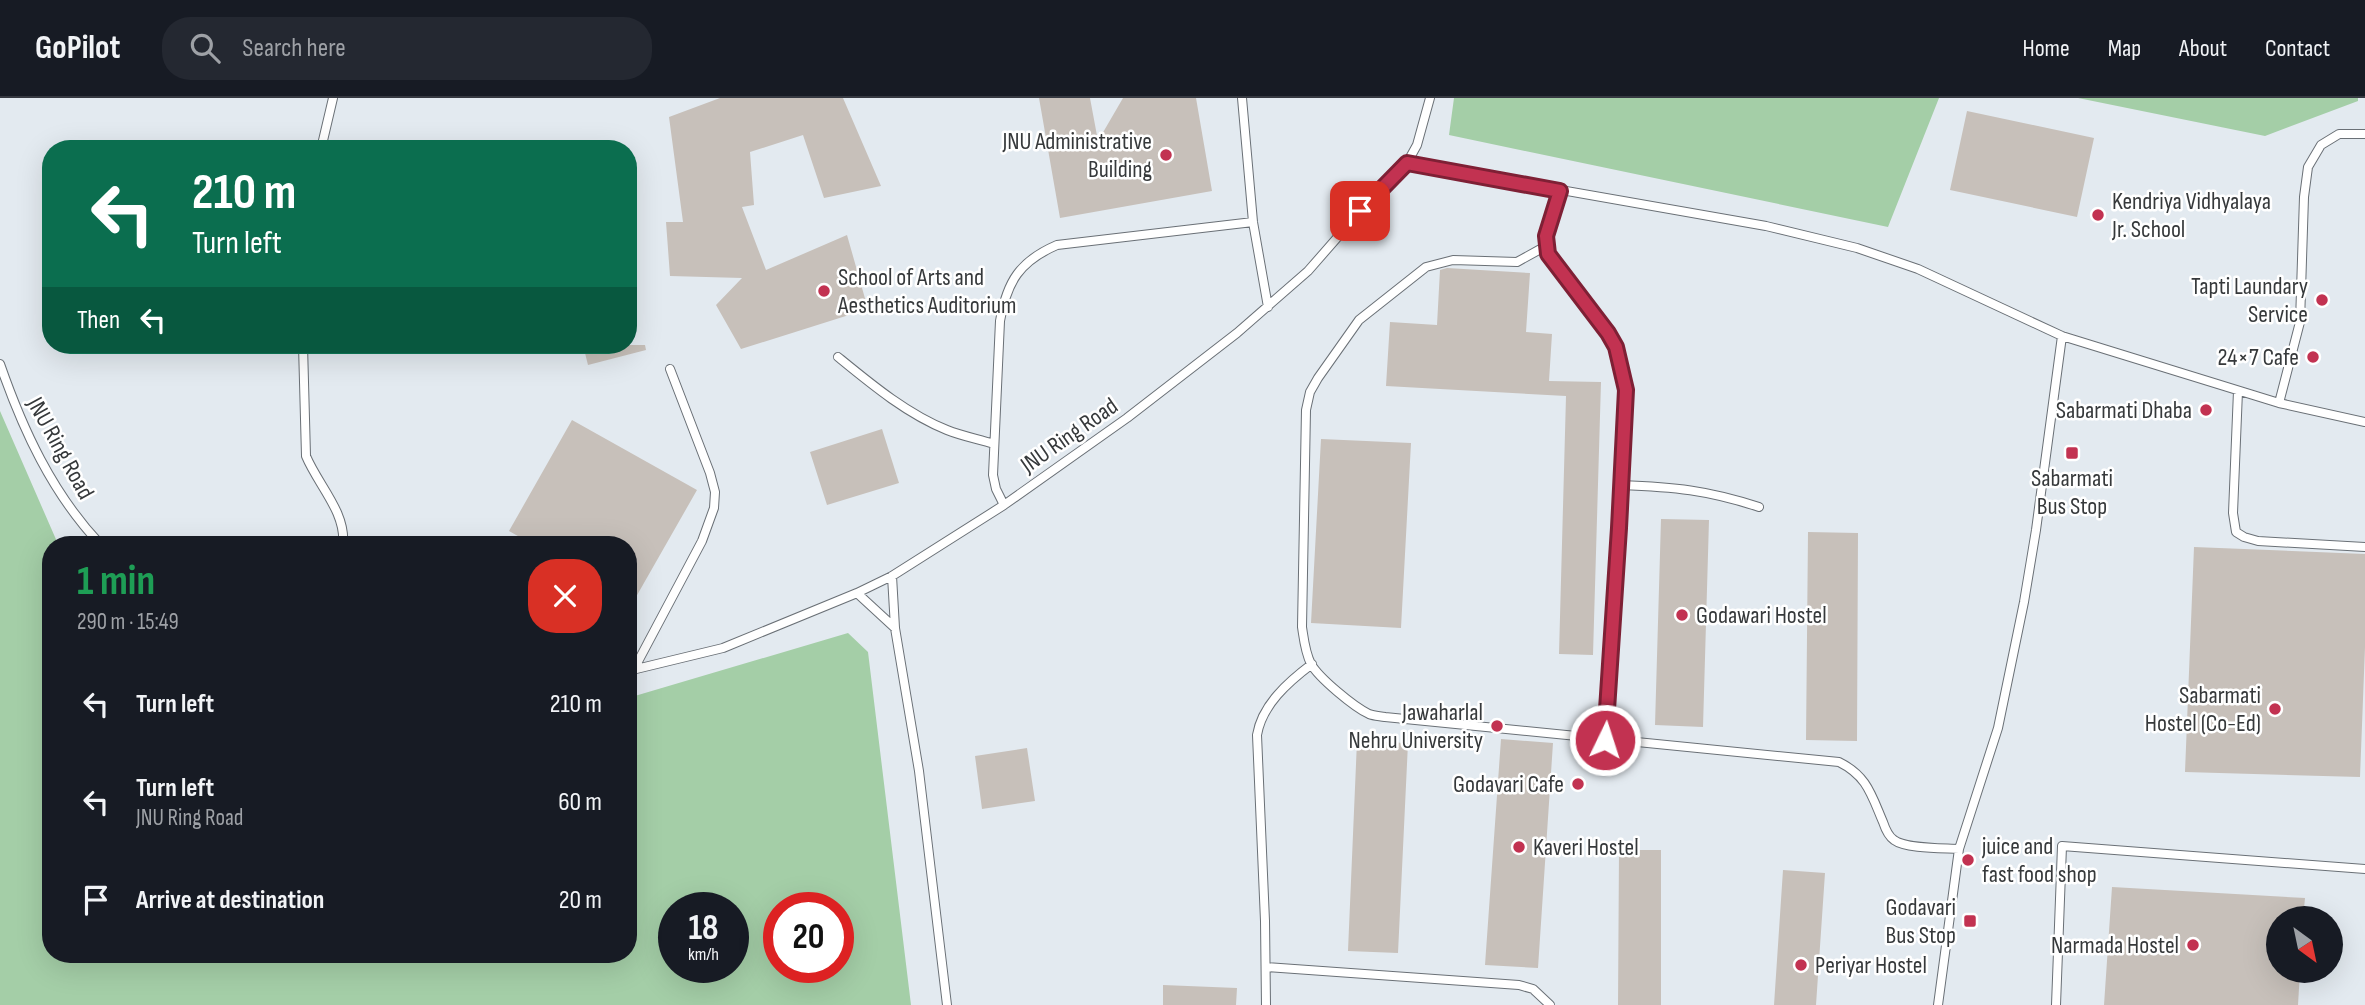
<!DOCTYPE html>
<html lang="en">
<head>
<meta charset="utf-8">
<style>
  :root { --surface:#171b24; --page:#242831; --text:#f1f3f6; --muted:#9ea1a6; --line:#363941 }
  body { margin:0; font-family:"Sofia Sans Condensed",sans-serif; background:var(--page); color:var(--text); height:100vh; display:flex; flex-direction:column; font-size:26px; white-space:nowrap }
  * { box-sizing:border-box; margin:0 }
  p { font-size:23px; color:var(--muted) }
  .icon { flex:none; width:38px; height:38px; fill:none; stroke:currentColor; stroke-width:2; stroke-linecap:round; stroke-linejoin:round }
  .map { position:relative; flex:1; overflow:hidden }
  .drawer { position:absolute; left:42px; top:438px; width:595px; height:427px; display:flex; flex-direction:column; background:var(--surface); border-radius:28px; box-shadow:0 7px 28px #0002 }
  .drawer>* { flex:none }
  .guide { position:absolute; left:42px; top:42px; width:595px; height:214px; border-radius:28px; box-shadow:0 7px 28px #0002; background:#0b6e4f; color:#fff; overflow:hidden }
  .needle { width:46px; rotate:147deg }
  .controls { position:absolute; left:2266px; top:808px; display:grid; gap:14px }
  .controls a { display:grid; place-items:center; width:77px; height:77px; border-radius:50%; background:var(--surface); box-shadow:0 7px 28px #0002; font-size:35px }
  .speed { position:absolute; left:658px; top:794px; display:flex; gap:14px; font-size:35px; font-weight:700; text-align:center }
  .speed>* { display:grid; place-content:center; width:91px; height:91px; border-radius:50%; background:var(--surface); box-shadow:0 7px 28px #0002; line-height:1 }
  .speed small { font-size:18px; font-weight:400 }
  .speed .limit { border:10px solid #d22; background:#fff; color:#111 }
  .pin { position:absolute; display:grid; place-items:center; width:60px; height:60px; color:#fff; margin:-30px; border-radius:14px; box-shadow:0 4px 10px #0006 }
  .me { position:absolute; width:77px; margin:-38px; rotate:4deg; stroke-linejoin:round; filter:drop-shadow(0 0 5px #0008) }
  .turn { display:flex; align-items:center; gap:24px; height:147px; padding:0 35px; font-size:32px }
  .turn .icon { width:91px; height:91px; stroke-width:2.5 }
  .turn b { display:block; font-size:49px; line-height:60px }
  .then { display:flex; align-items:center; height:66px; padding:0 35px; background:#0003; gap:14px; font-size:26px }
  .round { display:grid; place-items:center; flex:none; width:74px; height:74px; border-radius:28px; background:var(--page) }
  .summary { display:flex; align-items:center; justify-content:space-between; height:119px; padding:0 35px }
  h1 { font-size:42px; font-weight:700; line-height:52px; color:#1e9e55 }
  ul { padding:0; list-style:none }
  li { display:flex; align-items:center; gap:21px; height:98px; padding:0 35px }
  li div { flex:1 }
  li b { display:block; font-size:26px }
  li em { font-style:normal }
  header { display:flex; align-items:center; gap:42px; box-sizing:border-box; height:98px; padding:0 35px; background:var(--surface); border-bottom:2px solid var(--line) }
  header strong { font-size:33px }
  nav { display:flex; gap:38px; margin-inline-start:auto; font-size:24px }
  .search { width:490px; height:63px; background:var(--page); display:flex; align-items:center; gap:18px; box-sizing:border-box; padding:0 24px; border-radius:28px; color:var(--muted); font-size:26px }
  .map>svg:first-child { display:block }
  .green { fill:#a4cea7; fill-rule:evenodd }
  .building { fill:#c7c0ba }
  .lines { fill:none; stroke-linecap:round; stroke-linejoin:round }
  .service-casing { stroke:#6a7076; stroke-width:10 }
  .service { stroke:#fff; stroke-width:8 }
  .route-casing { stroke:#7e2035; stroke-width:18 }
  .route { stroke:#c23251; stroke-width:12 }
  .poi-dot { fill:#c23251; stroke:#fff; stroke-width:2.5 }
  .labels { text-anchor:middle; stroke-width:5; stroke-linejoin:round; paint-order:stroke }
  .poi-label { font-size:24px; fill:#36393b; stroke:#fff; text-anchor:end }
  .street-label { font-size:24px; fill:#36393b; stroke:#fff }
</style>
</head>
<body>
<header>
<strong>GoPilot</strong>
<div class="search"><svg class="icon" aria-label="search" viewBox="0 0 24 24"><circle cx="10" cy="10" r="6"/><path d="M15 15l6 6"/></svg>Search here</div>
<nav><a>Home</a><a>Map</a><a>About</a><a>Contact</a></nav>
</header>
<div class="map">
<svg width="2365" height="907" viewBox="0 0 2365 907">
  <rect width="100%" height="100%" fill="#e3eaf0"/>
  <path class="green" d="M1454,0H1939L1888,129L1449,37Z
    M2078,0H2358V3L2265,38Z
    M0,313L58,446H51V856H628V600L848,535L868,554L911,907H0ZM733,810V870H674V810ZM779,810H838V870H779Z"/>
  <path class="building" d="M720,0H843L881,88L824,100L803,37L750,54L754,107L742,109L766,172L847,137L868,211L741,251L716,207L742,180L670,178L666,124H683L669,19Z
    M1039,0H1090L1098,43L1123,0H1196L1212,93L1060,120Z
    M1967,13L2094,40L2077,119L1950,92Z
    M1447,170L1530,175L1526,234L1552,236L1549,283L1601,284L1593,557L1559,556L1566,298L1386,288L1390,224L1437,227L1440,172Z
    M583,247H645L646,252L588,267Z
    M572,322L697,392L628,513V446H532L509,433Z
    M882,331L899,385L827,407L810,354Z
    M1321,341L1411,345L1401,530L1311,525Z
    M1661,421L1709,422L1703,629L1655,627Z
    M1808,434L1858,435L1857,643L1806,642Z
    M2194,449L2365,456V549L2360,679L2185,674Z
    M1501,641L1553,645L1538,870L1485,867Z
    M1357,643L1408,645L1398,855L1348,853Z
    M1027,650L1035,703L982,711L975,658Z
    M1619,752H1661V907H1618Z
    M1783,772L1825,775L1816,907H1774Z
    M2112,789L2305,800L2303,821H2278V873H2300L2298,907H2104Z
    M1163,887L1237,890L1236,907H1163Z"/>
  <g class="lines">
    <g class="service-casing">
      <path id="service" d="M1242,0L1253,124L1268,209
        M321,51L333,0
        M1407,65L1766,128L1857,150L1918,171L2062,238L2279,305L2365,324
        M1560,93L1546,138L1548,156L1608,235L1616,249L1626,292L1619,430L1605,642
        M1546,148L1517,164L1453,162L1426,169L1359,222L1318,280L1310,294L1306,312L1302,529C1304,542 1305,554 1311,566C1319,580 1354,609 1369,616C1374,618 1380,618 1385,619L1839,664C1867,678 1871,696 1883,724C1885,730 1888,738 1894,742C1906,751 1944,750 1959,751
        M303,247L306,358C318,387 346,414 343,446
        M838,259C871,286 907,316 947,332C962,338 978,341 994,346
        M0,266C23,332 52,395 100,446
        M2238,293L2233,415L2236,434L2244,439L2258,443L2365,449
        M2279,305L2300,224L2304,99L2308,69L2321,47L2339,36H2365
        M1621,387C1674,389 1707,392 1759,409
        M1004,407L996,391L993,377L1000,223C1007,183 1020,163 1057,147L1253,124
        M892,478L895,530
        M857,495L895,530L919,673L947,907
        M634,571L702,443L714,410L715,394L710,375L670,271
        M628,573L723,550L857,495L892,478L1004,407L1127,320L1237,235L1308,173L1378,93L1407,65L1417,47L1430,0
        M1266,869L1519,887L1533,891L1550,907
        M1266,907L1265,823L1257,637C1262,607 1288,584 1312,566
        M1938,907L1959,751L1998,630L2024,504L2036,432L2062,238
        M2056,907L2062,748L2365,771"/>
    </g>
    <use href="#service" class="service"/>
  </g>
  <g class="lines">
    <g class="route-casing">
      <path id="route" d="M1360,113L1407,65L1560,93L1546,138L1548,156L1608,235L1616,249L1626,292L1619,430L1605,642"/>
    </g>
    <use href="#route" class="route"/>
  </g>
  <g class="poi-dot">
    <circle cx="1166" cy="57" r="7"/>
    <circle cx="2098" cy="117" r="7"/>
    <circle cx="824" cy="193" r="7"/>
    <circle cx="2322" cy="202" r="7"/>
    <circle cx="2313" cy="259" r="7"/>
    <circle cx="2206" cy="312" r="7"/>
    <rect x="2065" y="348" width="14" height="14" rx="3.5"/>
    <circle cx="1682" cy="517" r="7"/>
    <circle cx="2275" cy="611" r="7"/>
    <circle cx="1497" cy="628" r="7"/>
    <circle cx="1578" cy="686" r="7"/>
    <circle cx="1519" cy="749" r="7"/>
    <circle cx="1968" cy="762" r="7"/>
    <rect x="1963" y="816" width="14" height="14" rx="3.5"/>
    <circle cx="2193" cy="847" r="7"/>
    <circle cx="1801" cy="867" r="7"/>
  </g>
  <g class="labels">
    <g class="poi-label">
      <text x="1152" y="51">JNU Administrative<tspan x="1152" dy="28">Building</tspan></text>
      <text x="2112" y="111" text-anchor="start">Kendriya Vidhyalaya<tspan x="2112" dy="28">Jr. School</tspan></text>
      <text x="838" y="187" text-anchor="start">School of Arts and<tspan x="838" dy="28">Aesthetics Auditorium</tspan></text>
      <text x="2308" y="196">Tapti Laundary<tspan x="2308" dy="28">Service</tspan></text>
      <text x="2299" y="267">24×7 Cafe</text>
      <text x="2192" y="320">Sabarmati Dhaba</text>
      <text x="2072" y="388" text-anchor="middle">Sabarmati<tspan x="2072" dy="28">Bus Stop</tspan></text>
      <text x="1696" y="525" text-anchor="start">Godawari Hostel</text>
      <text x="2261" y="605">Sabarmati<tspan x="2261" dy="28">Hostel (Co-Ed)</tspan></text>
      <text x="1483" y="622">Jawaharlal<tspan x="1483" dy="28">Nehru University</tspan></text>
      <text x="1564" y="694">Godavari Cafe</text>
      <text x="1982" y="756" text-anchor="start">juice and<tspan x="1982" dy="28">fast food shop</tspan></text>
      <text x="1533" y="757" text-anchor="start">Kaveri Hostel</text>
      <text x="1956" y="817">Godavari<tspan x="1956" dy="28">Bus Stop</tspan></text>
      <text x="2179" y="855">Narmada Hostel</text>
      <text x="1815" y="875" text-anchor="start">Periyar Hostel</text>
    </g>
    <g class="street-label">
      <text transform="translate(1069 337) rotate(-35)" y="8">JNU Ring Road</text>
      <text transform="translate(61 350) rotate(61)" y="8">JNU Ring Road</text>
    </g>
  </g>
</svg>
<div class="controls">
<a><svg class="needle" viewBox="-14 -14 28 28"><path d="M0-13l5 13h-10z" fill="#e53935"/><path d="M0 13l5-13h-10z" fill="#9ea1a6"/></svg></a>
</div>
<div class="speed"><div>18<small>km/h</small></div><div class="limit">20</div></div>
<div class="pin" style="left:1360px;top:113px;background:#d93025"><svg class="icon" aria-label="arrive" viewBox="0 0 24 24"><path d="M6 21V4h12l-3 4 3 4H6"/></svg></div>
<svg class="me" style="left:1605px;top:642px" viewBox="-20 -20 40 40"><circle r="17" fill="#c23251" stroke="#fff" stroke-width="3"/><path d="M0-11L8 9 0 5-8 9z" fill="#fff"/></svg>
<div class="guide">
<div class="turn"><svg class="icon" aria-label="left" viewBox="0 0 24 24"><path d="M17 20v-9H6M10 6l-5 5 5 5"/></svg><div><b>210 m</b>Turn left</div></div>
<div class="then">Then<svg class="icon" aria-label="left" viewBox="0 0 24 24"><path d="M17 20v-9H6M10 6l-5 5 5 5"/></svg></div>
</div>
<section class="drawer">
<div class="summary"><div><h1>1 min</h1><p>290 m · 15:49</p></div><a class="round" style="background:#d93025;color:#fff"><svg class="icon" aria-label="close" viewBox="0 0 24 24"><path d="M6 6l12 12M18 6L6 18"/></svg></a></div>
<ul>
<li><svg class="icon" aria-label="left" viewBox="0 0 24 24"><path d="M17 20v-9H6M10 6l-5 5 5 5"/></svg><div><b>Turn left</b></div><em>210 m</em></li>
<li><svg class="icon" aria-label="left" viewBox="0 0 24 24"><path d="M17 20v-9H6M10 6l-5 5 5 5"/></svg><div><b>Turn left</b><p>JNU Ring Road</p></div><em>60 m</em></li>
<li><svg class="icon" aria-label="arrive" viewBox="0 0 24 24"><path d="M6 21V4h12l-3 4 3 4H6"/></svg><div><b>Arrive at destination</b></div><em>20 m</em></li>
</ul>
</section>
</div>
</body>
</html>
